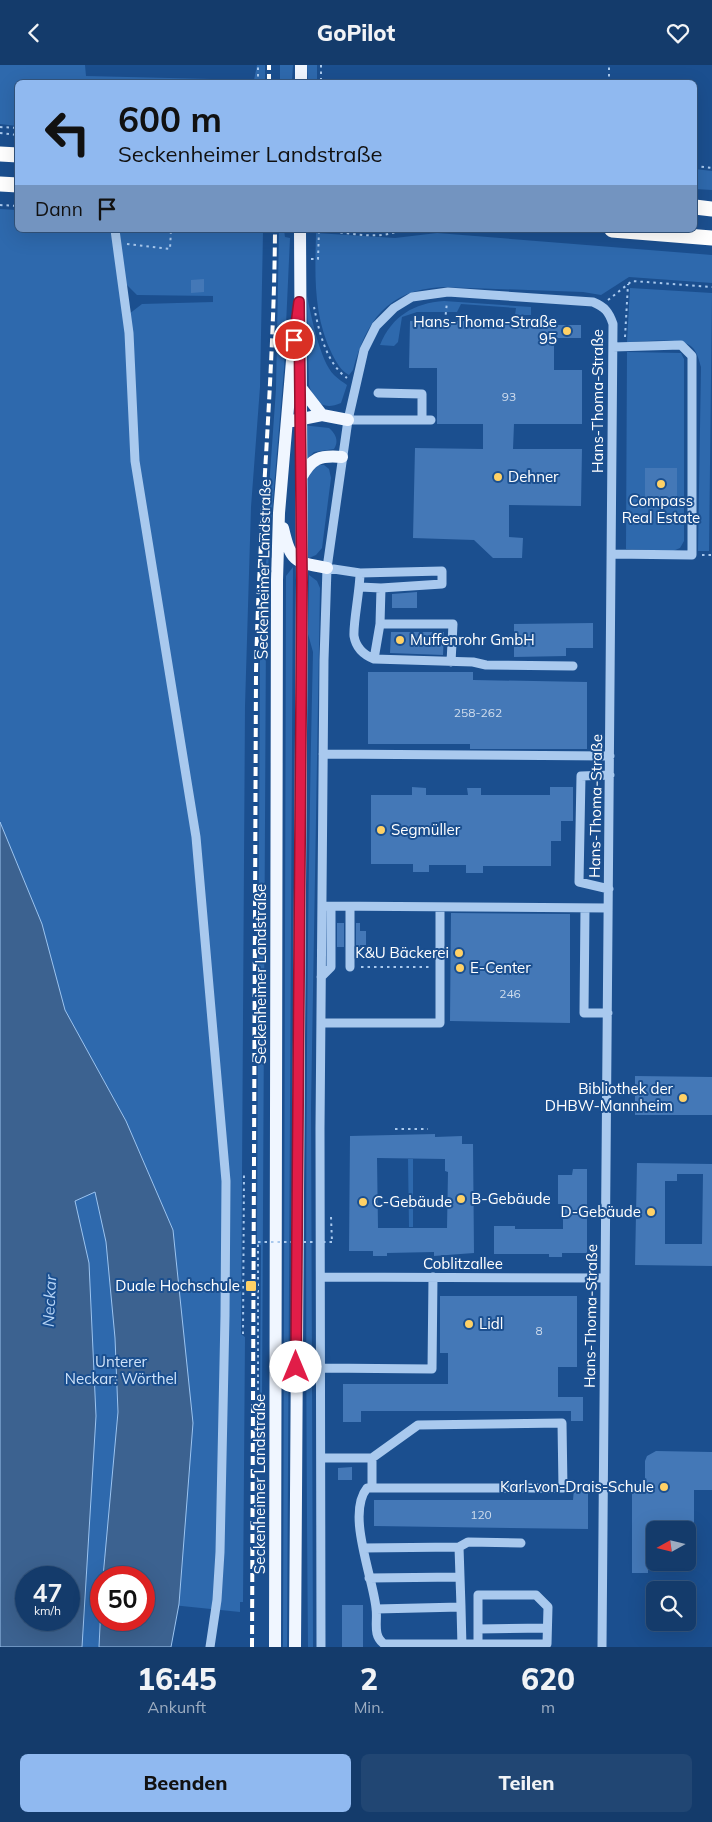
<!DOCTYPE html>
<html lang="de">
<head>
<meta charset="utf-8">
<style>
  :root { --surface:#143b6b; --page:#214673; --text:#f1f3f6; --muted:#9dadc1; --line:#33557e; --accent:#90b9f0 }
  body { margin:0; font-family:Mulish,sans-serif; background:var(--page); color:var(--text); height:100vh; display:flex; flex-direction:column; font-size:19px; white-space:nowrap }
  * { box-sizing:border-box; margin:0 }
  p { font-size:16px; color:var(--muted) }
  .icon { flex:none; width:28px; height:28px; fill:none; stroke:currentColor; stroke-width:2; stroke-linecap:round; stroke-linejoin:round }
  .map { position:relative; height:1582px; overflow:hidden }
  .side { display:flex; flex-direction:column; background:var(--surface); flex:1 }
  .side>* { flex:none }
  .top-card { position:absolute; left:15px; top:15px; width:682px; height:152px; border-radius:8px; box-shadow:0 5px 20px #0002,0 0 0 1px var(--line); background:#90b9f0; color:#111; overflow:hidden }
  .needle { width:32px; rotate:262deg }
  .fabs { position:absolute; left:646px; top:1456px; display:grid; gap:10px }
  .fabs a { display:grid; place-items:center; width:50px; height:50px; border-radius:8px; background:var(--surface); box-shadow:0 5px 20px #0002,0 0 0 1px var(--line); font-size:25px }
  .speed { position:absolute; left:15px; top:1501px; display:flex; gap:10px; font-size:25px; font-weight:700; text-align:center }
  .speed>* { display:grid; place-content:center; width:65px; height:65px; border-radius:50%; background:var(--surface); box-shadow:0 5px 20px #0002,0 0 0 1px var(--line); line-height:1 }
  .speed small { font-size:12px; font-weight:400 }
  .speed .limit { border:8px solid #d22; background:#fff; color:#111 }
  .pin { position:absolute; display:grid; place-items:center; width:42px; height:42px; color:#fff; margin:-21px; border:2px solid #fff; border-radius:50%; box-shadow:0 1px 5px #0007 }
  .me { position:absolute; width:55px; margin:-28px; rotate:0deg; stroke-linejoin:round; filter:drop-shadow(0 0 4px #0008) }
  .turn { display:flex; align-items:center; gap:18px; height:105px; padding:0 20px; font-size:22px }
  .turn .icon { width:65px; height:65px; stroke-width:2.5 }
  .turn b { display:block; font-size:35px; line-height:42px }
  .then { display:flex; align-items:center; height:48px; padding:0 20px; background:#0003; gap:10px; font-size:19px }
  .eta { display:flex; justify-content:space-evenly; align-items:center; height:85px; text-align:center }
  .eta b { font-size:30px; font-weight:800; line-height:35px }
  .button { display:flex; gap:10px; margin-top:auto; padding:10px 20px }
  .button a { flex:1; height:58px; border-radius:8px; background:var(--accent); color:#111; font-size:20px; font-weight:800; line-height:58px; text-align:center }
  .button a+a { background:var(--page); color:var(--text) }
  header { display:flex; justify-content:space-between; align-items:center; height:65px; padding:0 20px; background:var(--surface); font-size:22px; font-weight:800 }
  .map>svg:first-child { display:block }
  .green { fill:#2e69ad; fill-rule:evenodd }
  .water { fill:#3c6290; stroke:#9cc4f0; fill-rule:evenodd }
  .building { fill:#4478b7; fill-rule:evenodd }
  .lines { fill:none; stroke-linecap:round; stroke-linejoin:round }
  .path { stroke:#a9c9ee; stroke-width:2; stroke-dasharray:2.5 4; stroke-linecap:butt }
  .minor { stroke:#a9c9ee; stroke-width:9 }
  .major { stroke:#f0f6ff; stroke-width:12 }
  .highway { stroke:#fff; stroke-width:15 }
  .rail { stroke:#fff; stroke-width:4; stroke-dasharray:9 4; stroke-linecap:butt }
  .path-bridge { stroke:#a9c9ee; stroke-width:2; stroke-dasharray:2.5 4; stroke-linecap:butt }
  .route-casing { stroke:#92132f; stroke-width:12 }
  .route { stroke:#e11d48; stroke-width:9 }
  .poi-dot { fill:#ffd166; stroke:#1b4f8f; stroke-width:2 }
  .labels { text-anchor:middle; stroke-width:4; stroke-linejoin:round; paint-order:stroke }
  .number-label { font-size:12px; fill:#d0dded }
  .poi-label { font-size:15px; fill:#fff; stroke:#1b4f8f; text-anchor:start }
  .street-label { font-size:15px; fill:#fff; stroke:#1b4f8f }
  .park-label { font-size:15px; fill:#cfe3fa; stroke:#1b4f8f }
  .water-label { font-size:16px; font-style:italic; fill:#b5d3f5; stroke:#1b4f8f }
</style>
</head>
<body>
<header><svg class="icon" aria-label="back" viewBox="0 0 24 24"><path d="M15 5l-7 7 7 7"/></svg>GoPilot<svg class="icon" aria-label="heart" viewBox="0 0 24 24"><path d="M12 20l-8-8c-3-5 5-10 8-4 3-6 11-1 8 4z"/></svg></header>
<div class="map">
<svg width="712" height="1582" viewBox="0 0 712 1582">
  <rect width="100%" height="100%" fill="#1b4f8f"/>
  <path class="green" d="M0,0H85L86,11L254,15L257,0H265V17L18,18L17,61L0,59Z
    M280,0H293L292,17H280Z
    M307,0H317V17H308Z
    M695,104L712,106V125L695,124Z
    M0,144L17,145L18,165H112L129,249L142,239L213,237V231L137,230L126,219L117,165L263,167L260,322L251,442L245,641L241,1269L245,1272L243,1537H240V1547L172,1540L166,1582H28L0,1442ZM26,1512H69V1555H26ZM101,1512H144V1555H101Z
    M279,165H284L285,172L290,173L284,304L269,482L266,565L262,1339H260L261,1180L257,1179L260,589L269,454L267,451L276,324Z
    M316,168L395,173L437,168L712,190V218L629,212L601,230L583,227L442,222C387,225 366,256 353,305L349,310C340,305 337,298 332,289C313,250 315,210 316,168Z
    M630,223L712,228L709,486H698L701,302C699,296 698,289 693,283C683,271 643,277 627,277Z
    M307,231C311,250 320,296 334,310C338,314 343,317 347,320L341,338C323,346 314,337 309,320Z
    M444,236L531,242V250H515L516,243L461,239L457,247H417L402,252L398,277L394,281L380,280C392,251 414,238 444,236Z
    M627,287L681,288L684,294V476L680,483L673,486L626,484Z
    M302,360L329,363C336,369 339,376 334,384L314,387L303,398Z
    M316,400H324L329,404L331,413L322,483L316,490L309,493L306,491L307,415L308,410Z
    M293,502L287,1582H283L286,511Z
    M309,510L317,516L320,523L311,1042L313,1582H308C305,1250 305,919 313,587L308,569Z
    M408,1094H413V1162H409Z"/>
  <path class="water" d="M0,757L42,859L65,945L126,1056L173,1165L193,1358L179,1539L171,1582H99L101,1540V1555H144V1512H103L118,1347L115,1273L106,1177L95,1127L75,1136L89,1198L96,1351L82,1582H0ZM26,1512H69V1555H26Z"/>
  <path class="building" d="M204,214V227L191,228V215Z
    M410,256H532V260H581V273H554V305H582V359H514L513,384H582L581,441L509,440V472L523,473L522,493H493L474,475L413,473L415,383L483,384V359H437V303H409Z
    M645,403H677V434H645Z
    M417,527V543H392V529Z
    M593,558V583H566V591L514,592V559Z
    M391,567H444L443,590L390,588Z
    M368,607H473V615L587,617V684H470V679H368Z
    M412,722L426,723V730H468L467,723H481V730H550V722H573V756H561V776H551V801H483V808H466V800H429V807H413V799H371V730H412Z
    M451,848L570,849V958L450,956Z
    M337,858H344V882H337Z
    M356,858H360V866H366V880H360V883H356Z
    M635,1011L712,1012V1050H635Z
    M435,1069V1072L462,1071V1079H473L474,1188L434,1191V1187L387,1188V1191H373V1186H349L350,1071ZM377,1093L445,1094V1106L448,1107L447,1163H378Z
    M637,1098L712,1099V1201L635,1200ZM677,1109H703L702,1179H665V1116H677Z
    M573,1104H587V1188H562V1192H549V1189H494V1161H515V1164H563V1139H558V1110H572Z
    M440,1231H577V1302H558V1332H583V1356H571V1346H361V1357H343V1319H448V1288H440Z
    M656,1386L712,1387V1425H694V1465H655V1499H648V1508H632V1418H645V1396L647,1391Z
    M352,1402V1415H338V1403Z
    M574,1424H588V1464L374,1461V1435H573Z
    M342,1540H363V1582H342Z"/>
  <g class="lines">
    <path class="path" d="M321,0V18
      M258,18V0
      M609,18V0
      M0,62L18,63
      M0,68L18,70
      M695,101L712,103
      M0,140L18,141
      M321,165C345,167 378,176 400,165
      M127,179L170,184L171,165
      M311,194H318L319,165
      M608,235L632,216L712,222
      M314,242C319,266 326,298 347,313
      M445,256L447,237
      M625,272L628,219
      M702,490H712
      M361,902H429
      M395,1064H428
      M331,1152L332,1177
      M245,1221H258V1177
      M243,1269L244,1108
      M258,1338V1221"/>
    <path class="minor" d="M115,165L129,268L135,396L196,772L226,1116L225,1251L220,1487L217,1535L210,1582
      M378,328L422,329V355
      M348,355H431
      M612,489L692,490V291L681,280L613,282
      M327,503L360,508L442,506V519L381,523
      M360,508C360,525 353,558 354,571C356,583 364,590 374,594L473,597L486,600L573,601
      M360,522L381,523L380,559L374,594
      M380,559H453L451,597
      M323,689L610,691
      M609,824L579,817L581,711L610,710
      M322,841L608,843
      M350,842V902
      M585,843L584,948H608
      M321,912L331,902V842
      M321,958H440V843
      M321,1212L605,1213
      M321,1303L432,1304L433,1212
      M321,1393H372L418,1360L562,1358L563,1423H367C346,1449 373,1512 376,1543C378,1557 372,1570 384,1579H547L548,1542L536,1530H478V1579
      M372,1393V1423
      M459,1482L468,1477L521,1478
      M363,1483L459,1482L460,1512
      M369,1513L460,1512L461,1542
      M376,1544L461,1542L462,1582
      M478,1564L547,1563
      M321,1582L320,1064L324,595L327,503L348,355L364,285L376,261L394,243L412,232L448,227L593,237C605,242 609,247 613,259L602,1582"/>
    <path class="major" d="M301,18V0
      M301,323L322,350
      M292,356L322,350L348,355
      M301,413C311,393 320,390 342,392
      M283,463C291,497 294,497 327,503
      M275,1582L277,515L279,448L293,284
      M295,1582L302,517L300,165"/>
    <path class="highway" d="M0,89L18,90
      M0,119L18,120
      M695,142L712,144
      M612,165L712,173"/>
    <path class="rail" d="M269,18V0
      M252,1582L256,607C259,459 274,313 275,165"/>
    <path class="path-bridge" d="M258,1177H332"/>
  </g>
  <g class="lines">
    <g class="route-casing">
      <path id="route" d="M294,275L299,237L302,517L296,1302"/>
    </g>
    <use href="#route" class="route"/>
  </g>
  <g class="poi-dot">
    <circle cx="567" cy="266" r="5"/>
    <circle cx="498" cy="412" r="5"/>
    <circle cx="661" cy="419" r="5"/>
    <circle cx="400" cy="575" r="5"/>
    <circle cx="381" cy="765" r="5"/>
    <circle cx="459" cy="888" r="5"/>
    <circle cx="460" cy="903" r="5"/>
    <circle cx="683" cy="1033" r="5"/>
    <circle cx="461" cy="1134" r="5"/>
    <circle cx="363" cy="1137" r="5"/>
    <circle cx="651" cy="1147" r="5"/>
    <rect x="245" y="1215" width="12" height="12" rx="2.5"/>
    <circle cx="469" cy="1259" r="5"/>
    <circle cx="664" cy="1422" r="5"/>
  </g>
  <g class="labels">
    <g class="number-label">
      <text x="509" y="336">93</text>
      <text x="478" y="652">258-262</text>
      <text x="510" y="933">246</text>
      <text x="539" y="1270">8</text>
      <text x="481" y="1454">120</text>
    </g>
    <g class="poi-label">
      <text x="557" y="262" text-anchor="end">Hans-Thoma-Straße<tspan x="557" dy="17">95</tspan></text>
      <text x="508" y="417">Dehner</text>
      <text x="661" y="441" text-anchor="middle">Compass<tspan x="661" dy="17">Real Estate</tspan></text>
      <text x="410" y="580">Muffenrohr GmbH</text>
      <text x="391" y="770">Segmüller</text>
      <text x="449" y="893" text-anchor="end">K&amp;U Bäckerei</text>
      <text x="470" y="908">E-Center</text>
      <text x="673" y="1029" text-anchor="end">Bibliothek der<tspan x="673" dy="17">DHBW-Mannheim</tspan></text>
      <text x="471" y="1139">B-Gebäude</text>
      <text x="373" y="1142">C-Gebäude</text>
      <text x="641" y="1152" text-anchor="end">D-Gebäude</text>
      <text x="240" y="1226" text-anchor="end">Duale Hochschule</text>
      <text x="479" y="1264">Lidl</text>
      <text x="654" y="1427" text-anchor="end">Karl-von-Drais-Schule</text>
    </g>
    <g class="street-label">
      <text transform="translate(598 336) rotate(-90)" y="5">Hans-Thoma-Straße</text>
      <text transform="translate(264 504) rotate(-89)" y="5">Seckenheimer Landstraße</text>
      <text transform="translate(596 741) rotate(-89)" y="5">Hans-Thoma-Straße</text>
      <text transform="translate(261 909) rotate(-90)" y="5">Seckenheimer Landstraße</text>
      <text x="463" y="1204">Coblitzallee</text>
      <text transform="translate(591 1251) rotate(-89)" y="5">Hans-Thoma-Straße</text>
      <text transform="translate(260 1419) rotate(-90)" y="5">Seckenheimer Landstraße</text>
    </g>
    <g class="park-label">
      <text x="121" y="1302">Unterer<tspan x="121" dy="17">Neckar: Wörthel</tspan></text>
    </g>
    <g class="water-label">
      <text transform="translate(49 1236) rotate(-87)" y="6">Neckar</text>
    </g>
  </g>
</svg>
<div class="fabs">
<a><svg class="needle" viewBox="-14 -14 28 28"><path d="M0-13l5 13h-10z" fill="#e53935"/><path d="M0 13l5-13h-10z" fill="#9dadc1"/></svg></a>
<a><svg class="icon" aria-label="search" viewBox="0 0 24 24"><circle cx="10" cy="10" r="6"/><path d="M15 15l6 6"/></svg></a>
</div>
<div class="speed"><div>47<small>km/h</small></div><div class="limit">50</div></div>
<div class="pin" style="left:294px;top:275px;background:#d93025"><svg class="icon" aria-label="arrive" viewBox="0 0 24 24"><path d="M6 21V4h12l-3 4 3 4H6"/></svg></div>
<svg class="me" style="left:296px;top:1302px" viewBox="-20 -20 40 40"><circle r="19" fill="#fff"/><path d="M0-13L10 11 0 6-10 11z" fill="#e11d48"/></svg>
<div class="top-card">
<div class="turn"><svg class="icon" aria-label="left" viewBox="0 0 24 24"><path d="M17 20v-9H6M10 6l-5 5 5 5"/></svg><div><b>600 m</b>Seckenheimer Landstraße</div></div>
<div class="then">Dann<svg class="icon" aria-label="arrive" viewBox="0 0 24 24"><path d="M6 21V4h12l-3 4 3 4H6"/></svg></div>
</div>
</div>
<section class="side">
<div class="eta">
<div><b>16:45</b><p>Ankunft</p></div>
<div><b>2</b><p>Min.</p></div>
<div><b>620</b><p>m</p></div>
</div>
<div class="button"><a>Beenden</a><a>Teilen</a></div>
</section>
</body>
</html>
